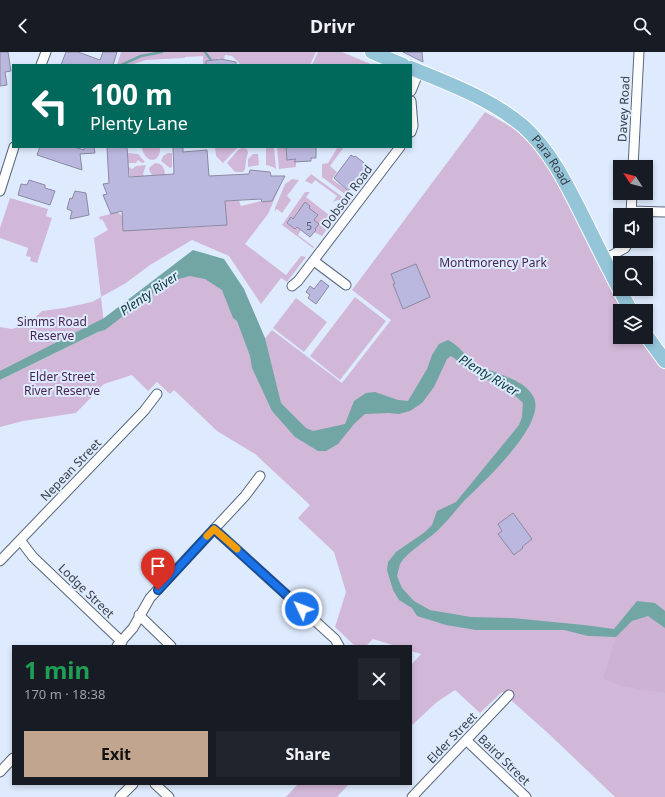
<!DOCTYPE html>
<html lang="en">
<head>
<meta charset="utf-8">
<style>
  :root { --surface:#171b24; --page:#20242c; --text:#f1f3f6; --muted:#9ea1a6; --accent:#c1a58f }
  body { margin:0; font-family:"Noto Sans",sans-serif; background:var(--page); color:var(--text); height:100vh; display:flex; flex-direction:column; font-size:15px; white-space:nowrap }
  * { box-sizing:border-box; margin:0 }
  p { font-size:13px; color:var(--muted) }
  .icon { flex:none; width:22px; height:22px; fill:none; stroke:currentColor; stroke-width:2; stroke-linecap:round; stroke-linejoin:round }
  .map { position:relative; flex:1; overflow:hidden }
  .panel { position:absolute; left:12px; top:593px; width:400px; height:140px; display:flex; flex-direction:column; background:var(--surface); border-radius:0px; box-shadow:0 2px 6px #0003 }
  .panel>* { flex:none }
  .guide { position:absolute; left:12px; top:12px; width:400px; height:84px; border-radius:0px; box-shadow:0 2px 6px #0003; background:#00695c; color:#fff; overflow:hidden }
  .needle { width:26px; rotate:306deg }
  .fabs { position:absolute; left:613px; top:108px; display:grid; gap:8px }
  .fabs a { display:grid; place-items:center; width:40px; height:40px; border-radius:0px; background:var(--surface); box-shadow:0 2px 6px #0003; font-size:20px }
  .pin { position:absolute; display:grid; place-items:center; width:34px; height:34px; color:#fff; margin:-41px -17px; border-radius:50% 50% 50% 0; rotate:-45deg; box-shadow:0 0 4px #0007 }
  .pin .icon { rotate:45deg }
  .me { position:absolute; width:44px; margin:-22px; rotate:313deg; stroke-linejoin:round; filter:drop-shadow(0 0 3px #0008) }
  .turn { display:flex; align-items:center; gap:14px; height:84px; padding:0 12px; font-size:18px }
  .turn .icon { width:52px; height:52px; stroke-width:2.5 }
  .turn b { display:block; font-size:28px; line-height:34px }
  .round { display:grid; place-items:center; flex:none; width:42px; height:42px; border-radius:0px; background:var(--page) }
  .headline { display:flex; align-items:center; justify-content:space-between; height:68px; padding:0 12px }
  h1 { font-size:24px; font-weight:700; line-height:30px; color:#1e9e55 }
  .primary-button { display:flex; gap:8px; margin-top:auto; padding:8px 12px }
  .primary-button a { flex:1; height:46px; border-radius:0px; background:var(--accent); color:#111; font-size:16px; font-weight:700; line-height:46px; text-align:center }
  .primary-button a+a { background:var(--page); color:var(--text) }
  header { display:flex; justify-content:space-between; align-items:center; height:52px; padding:0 12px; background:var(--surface); font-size:18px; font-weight:700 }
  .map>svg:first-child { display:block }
  .green { fill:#d2b8d8 }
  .forest { fill:#cdb2d3 }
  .water { fill:#72a6a5 }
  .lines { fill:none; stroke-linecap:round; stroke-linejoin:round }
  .stream { stroke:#72a6a5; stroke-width:2.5 }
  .building { fill:#bbb8df; stroke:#8b89a2 }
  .street-casing { stroke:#59667b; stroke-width:11 }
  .primary-casing { stroke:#fff; stroke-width:16 }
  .street { stroke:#fff; stroke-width:9 }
  .primary { stroke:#95c5d9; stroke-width:14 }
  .route-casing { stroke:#114b97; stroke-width:10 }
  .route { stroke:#1a73e8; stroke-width:7 }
  .slow { stroke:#f59e0b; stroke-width:7 }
  .labels { text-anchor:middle; stroke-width:4; stroke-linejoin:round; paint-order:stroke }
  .number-label { font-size:10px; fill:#575b6c }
  .street-label { font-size:12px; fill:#363c46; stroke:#deebfe }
  .park-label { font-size:12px; fill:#482550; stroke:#deebfe }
  .water-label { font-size:13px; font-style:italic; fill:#104141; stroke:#deebfe }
</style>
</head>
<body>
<header><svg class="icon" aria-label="back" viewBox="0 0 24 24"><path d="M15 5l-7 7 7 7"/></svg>Drivr<svg class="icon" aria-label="search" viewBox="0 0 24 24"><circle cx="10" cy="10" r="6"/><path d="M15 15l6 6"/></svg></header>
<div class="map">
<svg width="665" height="745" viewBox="0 0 665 745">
  <rect width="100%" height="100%" fill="#deebfe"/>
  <path class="green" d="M121,0H316L310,13H241L232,4L225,3L224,7L219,6L214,9L215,13H203V4L185,5V6L146,8L131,13H117Z
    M318,0H342L373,13H312Z
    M485,60L520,80L543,105L566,143L625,259H620V285H642L652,301L665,317V745H615L550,683L502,640L480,661L455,638L437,650L411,674V613L421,602L411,599V594H396L373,587L366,594H355L335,575L346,540L334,500L298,466L310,453L255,402L217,379L174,338L170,342L157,330L148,339L132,323L104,332L76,361L23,369L0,375V328L98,280L105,278V272L0,324V275L12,277L29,271L42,259L64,256L92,250L101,245L94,186L108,178L102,167L100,168L99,165L117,160L122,164H125V166H122L123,179L144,177L176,164L177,176L198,175V163H205V175L226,173V161L223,149H239L241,154L261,149L262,150L272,149L281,132L268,162L245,192L286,223L301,204L306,205L287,230L281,226L261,252L229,204L192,188L150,213L126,231L101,245L104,272L167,226L218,221L258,295L272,278L342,331L391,268L352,238Z
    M160,95C161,112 145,112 142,96Z
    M215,95H238L223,111L216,104Z
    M266,95H274L276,117L273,115L266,113Z
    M277,95H286L287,108L296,107V115L279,117Z
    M338,95H344L330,114L337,120L332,127L353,143L350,146L322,125V112L328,111Z
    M242,96L247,97L248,100L246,109L245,117L243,120H235L227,111L238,98Z
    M128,101L138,102L145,110L142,111L138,108L136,111H128Z
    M168,101H172V115L170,116L161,109L163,104Z
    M253,102H258L259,113L248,115V107Z
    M155,111C162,111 165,116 165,123H152L150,120L149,116Z
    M146,113L143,122L144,124H130L129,115L132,117L136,114Z
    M311,122L348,149L347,151L338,148L333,150L337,144L315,128L312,132L305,129Z
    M292,127L299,128L287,144L291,148L282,161L277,157L275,159V156L285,132Z
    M305,140H310L306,145L329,163L338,153L341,152L344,154L322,184L314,180V168L318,163L312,159L299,176L301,178L298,183L314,195L313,196L282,173Z
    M10,146L48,157L46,164L52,166L37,211L30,209L31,205L26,204L28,196L0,186V176Z
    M355,245L386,269L340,328L310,304Z
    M296,246L327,270L304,300L273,276Z
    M298,732H349L337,745H286Z"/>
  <path class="forest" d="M648,564L665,576V641L620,634L603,626L616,585L632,569Z"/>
  <path class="water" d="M193,198L224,207L244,237L265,286L281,351L306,376L313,379L345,372L354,349L366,341L375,340L398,348L408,349L427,317L432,303L439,292L448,288C460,294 465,304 475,312C479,315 484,316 489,318C504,324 527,330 534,346C546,374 481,432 463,450C454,460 446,471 436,480C426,489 407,500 400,512C399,516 398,520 397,524L402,536L414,549L430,558L471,565L512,566L584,573L614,577L637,549L655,551L665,559V576L648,564L632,569L616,585L588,584L564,578H476L446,573L417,564L412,556L399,548L393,538L387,518L388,510L396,500L425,480L432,473L437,459L456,450L519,373L522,365L523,351C509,336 491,330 474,321C465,317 459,309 451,304L447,307L434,335L422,351L410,359L399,362L389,361L365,362L354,372L338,392L326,399H318L295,385L272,359L252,316L250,304L237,269L233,266L222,238L205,227L190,224L175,228L153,241L105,278L98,280L0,328V319L104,266Z"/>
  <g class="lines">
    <path class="stream" d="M205,0L211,8
      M121,13L141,4L162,0"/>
  </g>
  <path class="building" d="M0,0H8L11,19L5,20L7,33L0,34Z
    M66,0H78L100,8L103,0H117L113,13H61Z
    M403,0H422L423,10Z
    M221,7L236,10V13H206V9Z
    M40,95H74L84,98V95H94L95,101L80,102L82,118L37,103Z
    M107,95H127L129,125L174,122L173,95H183V100L207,98L209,124L249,122L250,118L270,120L271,124H285L272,149L262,150L261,147L225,149L227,173L123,179L122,159L111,162L103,143L107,142L103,132L109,131Z
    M286,95H316V106H311V109L294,110L296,107L287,108Z
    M351,103L354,105L355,104L367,113L348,139L334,126Z
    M29,128L45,133V136L55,139L50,153L18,143L21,132L27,133Z
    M75,139L86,141L89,163L70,167L72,159L67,157L70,146L72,147Z
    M305,150L310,154L309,156L318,163L314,168L319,172L315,177L316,178L310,185L297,175L295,177L287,171L291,165L293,167Z
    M416,212L430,245L403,257L393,232H395L391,222Z
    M321,228L329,234L316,252L308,246L310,243L306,240L310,234L314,237Z
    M513,461L532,487L522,495L523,496L514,503L498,482L502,479L498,472Z"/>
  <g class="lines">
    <g class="street-casing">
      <path id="street" d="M41,13L46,0
        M411,39L419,19
        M411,49L413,74L411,80
        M633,115L639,0
        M0,139L14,95
        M631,159L665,160
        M631,163L632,141
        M605,207L625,196L629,189
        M314,209L346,233
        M292,234L298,229L400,95
        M214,477L335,587L339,594
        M20,488L33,505L122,590
        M0,509L144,359L157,342
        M139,563L171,594
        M117,594L133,576L150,546L245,444L260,424
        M466,688L526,745
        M0,720L13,706
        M155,732L169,745
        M120,745L133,732
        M412,745L509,643"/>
    </g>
    <g class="primary-casing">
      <g id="primary">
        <path d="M372,0L403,13"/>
        <path id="s1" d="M411,16C450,32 491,47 523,74C549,97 565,129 580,159C597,193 613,226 631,259"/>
        <path d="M646,283L665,309"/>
      </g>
    </g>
    <use href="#street" class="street"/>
    <use href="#primary" class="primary"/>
  </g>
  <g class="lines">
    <g class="route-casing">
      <path id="route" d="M158,538L214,477L302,557"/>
    </g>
    <use href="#route" class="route"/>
    <path class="slow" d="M207,484L214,477L237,497"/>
  </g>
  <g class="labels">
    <g class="number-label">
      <text x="309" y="178">5</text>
    </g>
    <g class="street-label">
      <text transform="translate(624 57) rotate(-87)" y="4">Davey Road</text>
      <text dy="4" stroke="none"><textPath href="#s1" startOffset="171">Para Road</textPath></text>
      <text transform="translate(347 145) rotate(-53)" y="4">Dobson Road</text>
      <text transform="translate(71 418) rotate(-46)" y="4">Nepean Street</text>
      <text transform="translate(86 539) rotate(44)" y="4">Lodge Street</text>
      <text transform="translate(452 686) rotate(-46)" y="4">Elder Street</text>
      <text transform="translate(504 708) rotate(44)" y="4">Baird Street</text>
    </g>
    <g class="park-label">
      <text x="493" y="215">Montmorency Park</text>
      <text x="52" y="274">Simms Road<tspan x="52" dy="14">Reserve</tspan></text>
      <text x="62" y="329">Elder Street<tspan x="62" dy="14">River Reserve</tspan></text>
    </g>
    <g class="water-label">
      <text transform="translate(149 241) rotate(-34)" y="5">Plenty River</text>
      <text transform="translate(489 323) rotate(31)" y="5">Plenty River</text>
    </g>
  </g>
</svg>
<div class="fabs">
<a><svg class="needle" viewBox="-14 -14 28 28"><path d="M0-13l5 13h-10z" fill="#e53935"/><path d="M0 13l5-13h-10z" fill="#9ea1a6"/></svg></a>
<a><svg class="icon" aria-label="sound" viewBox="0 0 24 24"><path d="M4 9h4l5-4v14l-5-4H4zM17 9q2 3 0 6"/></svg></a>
<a><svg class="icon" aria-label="search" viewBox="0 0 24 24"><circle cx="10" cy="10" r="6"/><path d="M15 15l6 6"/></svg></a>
<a><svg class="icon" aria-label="layers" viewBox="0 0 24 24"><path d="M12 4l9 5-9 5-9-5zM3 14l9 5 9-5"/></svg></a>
</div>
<div class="pin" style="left:158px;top:538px;background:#d93025"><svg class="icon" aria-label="arrive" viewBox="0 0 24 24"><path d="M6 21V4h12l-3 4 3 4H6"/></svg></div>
<svg class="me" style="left:302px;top:557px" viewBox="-20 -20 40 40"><circle r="17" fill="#1a73e8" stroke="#fff" stroke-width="3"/><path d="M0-11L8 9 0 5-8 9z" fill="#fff"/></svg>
<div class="guide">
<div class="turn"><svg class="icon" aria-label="left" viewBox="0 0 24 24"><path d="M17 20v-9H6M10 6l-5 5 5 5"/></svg><div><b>100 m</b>Plenty Lane</div></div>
</div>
<section class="panel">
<div class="headline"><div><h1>1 min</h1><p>170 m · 18:38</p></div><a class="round"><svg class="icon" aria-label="close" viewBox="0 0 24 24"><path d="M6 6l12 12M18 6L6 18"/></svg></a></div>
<div class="primary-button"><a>Exit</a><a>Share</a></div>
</section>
</div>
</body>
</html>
